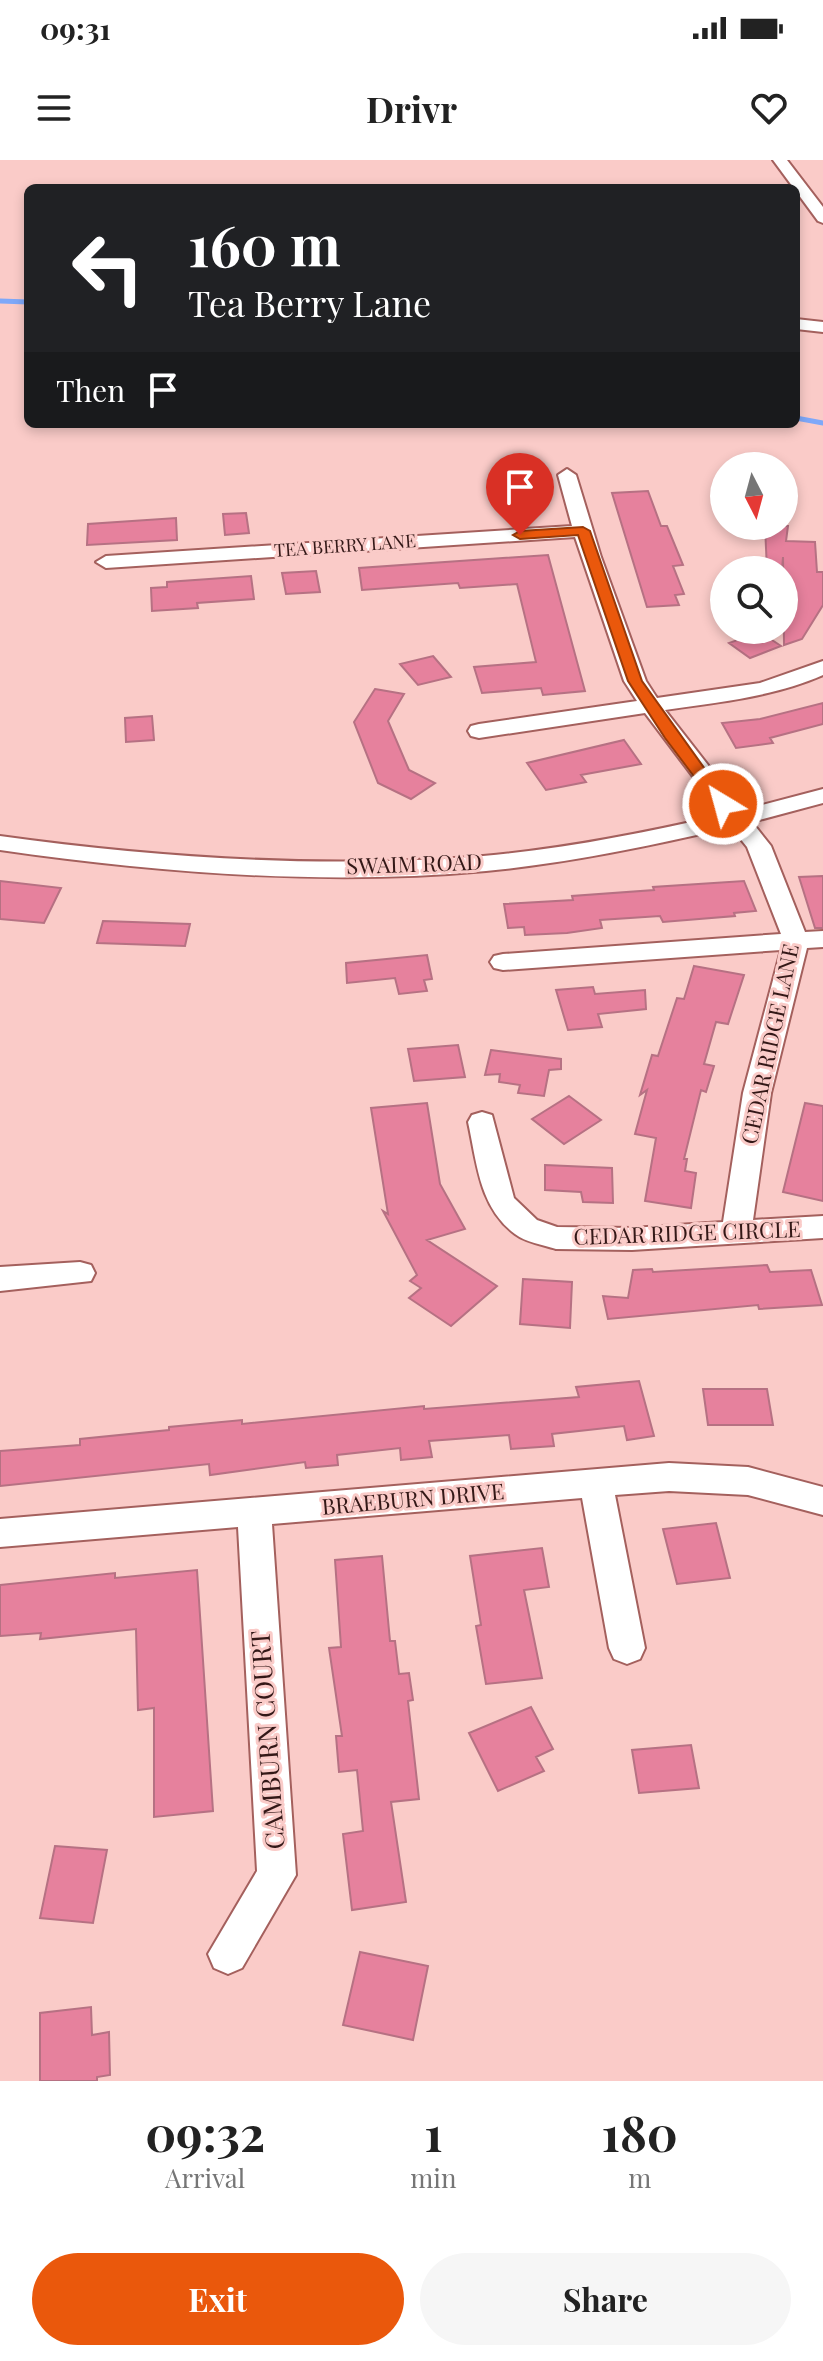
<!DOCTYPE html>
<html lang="en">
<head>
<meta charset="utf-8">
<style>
  :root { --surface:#fff; --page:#f6f6f6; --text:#222; --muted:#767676; --accent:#ea580c }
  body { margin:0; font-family:"Playfair Display",serif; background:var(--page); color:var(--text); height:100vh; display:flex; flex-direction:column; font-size:30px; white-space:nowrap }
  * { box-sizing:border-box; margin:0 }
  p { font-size:26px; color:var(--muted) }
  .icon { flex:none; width:44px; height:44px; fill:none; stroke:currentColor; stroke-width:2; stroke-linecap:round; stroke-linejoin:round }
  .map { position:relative; height:1921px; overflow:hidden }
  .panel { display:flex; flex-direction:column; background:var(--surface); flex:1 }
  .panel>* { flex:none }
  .hud { position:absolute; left:24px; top:24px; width:776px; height:244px; border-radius:12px; box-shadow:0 4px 12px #0003; background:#202124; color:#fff; overflow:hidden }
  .needle { width:52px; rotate:174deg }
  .controls { position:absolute; left:710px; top:292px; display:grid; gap:16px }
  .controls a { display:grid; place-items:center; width:88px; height:88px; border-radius:50%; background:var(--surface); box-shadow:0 4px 12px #0003; font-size:40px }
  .pin { position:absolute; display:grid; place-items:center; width:68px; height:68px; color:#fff; margin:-82px -34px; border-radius:50% 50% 50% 0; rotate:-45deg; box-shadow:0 0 8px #0007 }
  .pin .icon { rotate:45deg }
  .me { position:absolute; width:88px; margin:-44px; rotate:323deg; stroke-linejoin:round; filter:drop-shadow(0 0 6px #0008) }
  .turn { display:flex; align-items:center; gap:28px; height:168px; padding:0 32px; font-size:36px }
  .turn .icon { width:104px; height:104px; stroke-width:2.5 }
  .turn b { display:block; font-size:56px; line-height:68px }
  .then { display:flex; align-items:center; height:76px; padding:0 32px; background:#0003; gap:16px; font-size:30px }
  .eta { display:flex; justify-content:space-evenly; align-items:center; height:136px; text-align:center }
  .eta b { font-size:48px; font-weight:700; line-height:56px }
  .cta { display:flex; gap:16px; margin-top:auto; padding:16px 32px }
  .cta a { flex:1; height:92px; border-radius:48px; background:var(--accent); color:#fff; font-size:32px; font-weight:700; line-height:92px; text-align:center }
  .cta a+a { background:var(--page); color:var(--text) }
  .status { display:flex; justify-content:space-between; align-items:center; height:56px; padding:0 40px; background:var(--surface); direction:ltr }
  .status svg { height:22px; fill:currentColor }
  header { display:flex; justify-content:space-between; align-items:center; height:104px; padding:0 32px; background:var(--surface); font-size:36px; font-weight:700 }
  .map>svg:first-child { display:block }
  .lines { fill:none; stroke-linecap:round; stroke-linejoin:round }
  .stream { stroke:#7ea8f9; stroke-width:5 }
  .building { fill:#e6819d; stroke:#b67183; stroke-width:2 }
  .minor-casing { stroke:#a4605d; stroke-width:4 }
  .minor { fill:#fff; fill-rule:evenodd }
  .route { fill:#ea580c; stroke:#983908; stroke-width:2 }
  .labels { text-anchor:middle; stroke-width:6; stroke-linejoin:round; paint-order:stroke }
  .far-street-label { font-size:18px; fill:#331817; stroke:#facbc8 }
  .street-label { font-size:22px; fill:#331817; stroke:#facbc8 }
  .near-street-label { font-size:26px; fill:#331817; stroke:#facbc8 }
</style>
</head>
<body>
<div class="status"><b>09:31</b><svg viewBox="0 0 49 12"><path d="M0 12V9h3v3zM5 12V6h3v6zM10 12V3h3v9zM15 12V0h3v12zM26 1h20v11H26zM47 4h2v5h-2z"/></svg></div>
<header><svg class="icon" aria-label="menu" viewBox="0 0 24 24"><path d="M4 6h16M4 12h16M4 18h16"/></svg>Drivr<svg class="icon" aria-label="heart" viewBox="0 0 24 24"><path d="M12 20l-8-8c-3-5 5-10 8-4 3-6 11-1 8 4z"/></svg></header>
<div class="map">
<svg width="823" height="1921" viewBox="0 0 823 1921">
  <rect width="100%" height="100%" fill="#facbc8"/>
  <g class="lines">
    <path class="stream" d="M0,141L28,142
      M796,258L823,263"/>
  </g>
  <path class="building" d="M648,331L661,366H667L683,405L673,406L684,434L675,435L679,445L647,447L612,333Z
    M246,353L249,373L225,375L223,354Z
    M176,358L177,380L87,385L88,364Z
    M765,366H788L786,381L815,382L817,412H823V445L802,479L784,485L783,397L782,410H767Z
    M548,395L585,531L543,535L541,528L482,533L474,507L536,502L517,424L460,428L458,423L362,430L359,408Z
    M316,411L320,432L286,434L282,413Z
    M251,416L254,439L197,443L198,448L152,451L151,428L167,427V422Z
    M760,472L781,486L750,498L729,483Z
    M433,496L451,517L418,525L400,504Z
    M375,529L404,534L388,561L409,610L435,623L411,639L378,623L354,562Z
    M823,543V564L770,578L773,583L736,588L722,563L760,559Z
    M152,556L154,580L126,582L125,558Z
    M624,580L641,604L581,615L586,622L546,630L527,603Z
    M823,716V768H815L799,717Z
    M0,721L61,728L44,763L0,759Z
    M744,721L756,751L734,753L735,756L663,762L660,756L600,760L602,768L567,773L525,775L524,767L508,768L504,744L573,740L572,736L654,730L653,727Z
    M103,761L190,764L185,786L97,783Z
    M427,795L432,819L424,820L427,831L399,834L395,818L347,823L346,803Z
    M694,806L744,815L728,864L716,862L704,904L714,906L706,932L701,930L684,999H687L685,1011L696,1013L691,1048L645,1041L656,978L635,974L647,930L640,935L652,895L658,896L677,838L684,839Z
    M593,827L595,834L645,830L646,849L598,854L602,867L568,870L556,830Z
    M458,885L465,917L414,921L408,889Z
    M491,890L561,899V909L549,910L544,936L518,933L520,925L499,922L500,914L485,915Z
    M569,936L601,960L564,984L532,959Z
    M427,943L440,1024L465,1069L427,1080L497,1126L451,1166L409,1138L421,1128L410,1121L417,1115L383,1051L388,1054L371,948Z
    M805,943L823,946V1041L783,1032Z
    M545,1005L612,1008L613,1043L583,1042L581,1032L545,1030Z
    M767,1105L770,1112L811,1110L822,1145L759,1149L758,1145L608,1159L603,1136L628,1138L633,1110L652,1109L653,1112Z
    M523,1119L572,1122L570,1168L520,1164Z
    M639,1221L654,1276L627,1280L624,1266L552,1274L554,1286L511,1289L509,1275L429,1281L432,1297L401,1300L400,1288L337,1295L338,1305L306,1308L305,1302L210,1315L209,1304L0,1326V1291L80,1285V1279L169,1270V1267L242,1260V1264L424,1246V1249L579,1237L576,1227Z
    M703,1229H767L773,1265H708Z
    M716,1363L730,1418L677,1424L663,1369Z
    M542,1388L549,1427L524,1430L542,1518L486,1524L476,1466L481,1465L470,1396Z
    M382,1396L390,1481H395L399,1514L409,1513L413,1540L408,1541L419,1639L391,1642L406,1742L352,1750L343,1674L363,1671L357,1610L339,1612L336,1576H342L329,1488L341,1487L335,1400Z
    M197,1410L213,1651L154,1657V1548L138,1550L136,1469L40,1479L41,1473L0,1476V1425L115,1413V1418Z
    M531,1547L553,1589L536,1597L544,1611L498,1631L469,1573Z
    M691,1585L699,1628L639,1633L632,1590Z
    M55,1686L107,1690L93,1763L40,1758Z
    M360,1792L428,1806L413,1880L343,1865Z
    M91,1847L92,1875L109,1872L110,1915L97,1917V1921H40V1853Z"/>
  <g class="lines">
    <g class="minor-casing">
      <path id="minor" d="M773,0H787L823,47V63L818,61Z
        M796,159L823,162V172L796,169Z
        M567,309L576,315L601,397L646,521L657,538L760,523L823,501V515C773,537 719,542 665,550L743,650L823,629V643L752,662L771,686L805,772L823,771V787L807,788L771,933L753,1060L823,1056V1078L632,1090L556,1089C543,1085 525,1082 515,1074C479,1047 477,1003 468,962L472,955L482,952L492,955L514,1038L537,1060L557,1067L632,1068L723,1062L743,933L781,790L503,810L494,808L490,802L494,796L503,794L781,774L747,687L731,667C651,686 568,703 486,711C325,726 159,713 0,690V676C159,698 323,709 483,696C563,689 644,673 722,655L645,553L479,578L471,576L468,571L471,566L479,564L637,541L624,521L575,377L106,408L96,402L106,396L572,366L558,315Z
        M80,1102L91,1105L95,1113L91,1121L0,1131V1107Z
        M669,1303L748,1307L823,1327V1355L748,1335L669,1331L615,1335L645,1488L640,1499L627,1504L614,1499L609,1488L582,1338L272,1364L296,1715L242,1808L228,1814L214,1808L208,1794L257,1711L238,1367L0,1387V1359Z"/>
    </g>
    <use href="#minor" class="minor"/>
  </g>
  <path class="route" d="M583,367L590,371L642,521L730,644L728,647H717L665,578L628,521L578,375L520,379L513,375L520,371Z"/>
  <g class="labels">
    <g class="far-street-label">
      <text transform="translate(345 386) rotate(-4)" y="6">TEA BERRY LANE</text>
    </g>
    <g class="street-label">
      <text transform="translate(414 704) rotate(-2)" y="8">SWAIM ROAD</text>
      <text transform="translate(770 884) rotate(-78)" y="8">CEDAR RIDGE LANE</text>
      <text transform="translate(687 1073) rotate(-2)" y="8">CEDAR RIDGE CIRCLE</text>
      <text transform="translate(413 1339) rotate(-5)" y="8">BRAEBURN DRIVE</text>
    </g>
    <g class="near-street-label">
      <text transform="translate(268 1580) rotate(-94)" y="9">CAMBURN COURT</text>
    </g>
  </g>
</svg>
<div class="controls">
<a><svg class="needle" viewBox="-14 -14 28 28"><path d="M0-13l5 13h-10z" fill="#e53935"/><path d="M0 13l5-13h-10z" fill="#767676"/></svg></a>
<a><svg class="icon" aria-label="search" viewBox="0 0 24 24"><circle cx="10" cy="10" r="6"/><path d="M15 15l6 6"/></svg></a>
</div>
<div class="pin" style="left:520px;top:375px;background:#d93025"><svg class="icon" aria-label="arrive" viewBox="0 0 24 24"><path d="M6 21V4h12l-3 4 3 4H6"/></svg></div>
<svg class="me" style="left:723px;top:644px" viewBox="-20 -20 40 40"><circle r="17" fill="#ea580c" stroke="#fff" stroke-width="3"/><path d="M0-11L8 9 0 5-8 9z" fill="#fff"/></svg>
<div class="hud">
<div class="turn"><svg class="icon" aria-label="left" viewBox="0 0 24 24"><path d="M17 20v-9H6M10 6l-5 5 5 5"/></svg><div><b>160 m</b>Tea Berry Lane</div></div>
<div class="then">Then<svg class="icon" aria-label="arrive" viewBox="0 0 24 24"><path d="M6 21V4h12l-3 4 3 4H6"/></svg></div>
</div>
</div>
<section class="panel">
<div class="eta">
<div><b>09:32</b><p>Arrival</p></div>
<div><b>1</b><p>min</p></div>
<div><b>180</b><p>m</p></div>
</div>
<div class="cta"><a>Exit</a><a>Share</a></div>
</section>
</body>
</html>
